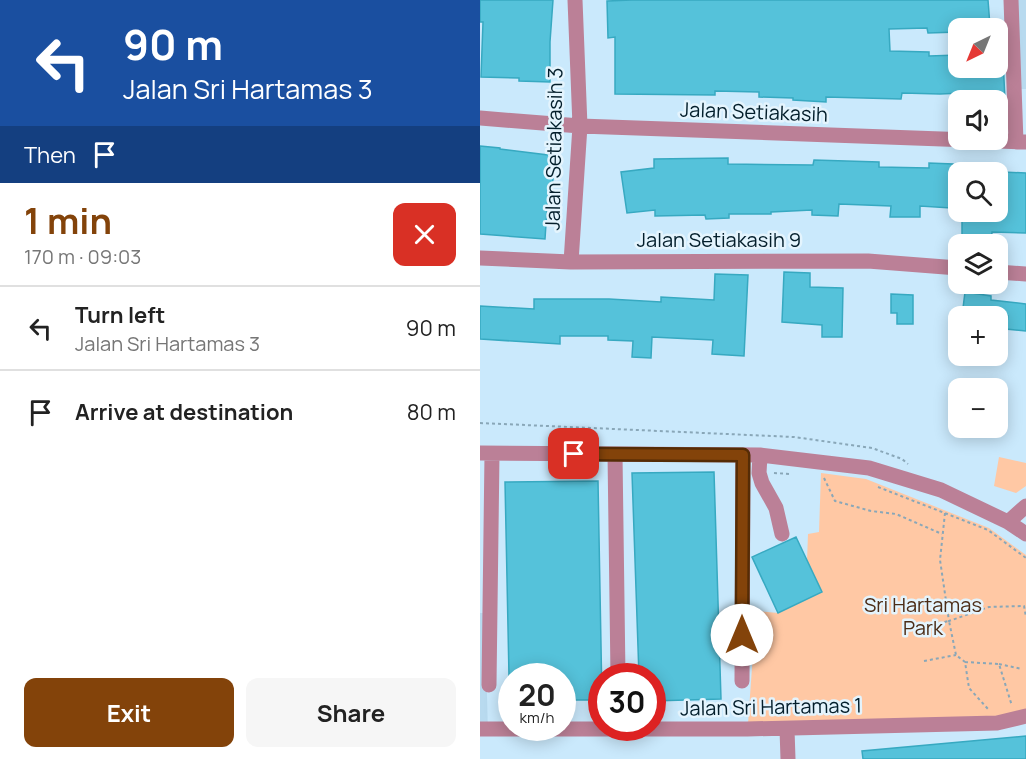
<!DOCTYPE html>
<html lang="en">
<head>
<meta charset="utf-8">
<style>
  :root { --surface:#fff; --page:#f6f6f6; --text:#222; --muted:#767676; --line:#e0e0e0; --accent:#83430a }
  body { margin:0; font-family:Manrope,sans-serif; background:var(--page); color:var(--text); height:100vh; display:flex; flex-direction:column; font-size:22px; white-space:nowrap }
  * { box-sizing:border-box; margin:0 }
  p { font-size:20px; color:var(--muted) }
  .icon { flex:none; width:33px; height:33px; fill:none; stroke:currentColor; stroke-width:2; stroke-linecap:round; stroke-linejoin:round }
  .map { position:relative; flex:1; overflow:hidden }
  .side { display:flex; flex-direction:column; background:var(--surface); width:480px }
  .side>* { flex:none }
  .banner { background:#1a4fa0; color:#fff; overflow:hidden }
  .needle { width:39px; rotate:223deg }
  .buttons { position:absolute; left:468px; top:18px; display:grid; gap:12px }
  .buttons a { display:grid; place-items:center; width:60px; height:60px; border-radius:12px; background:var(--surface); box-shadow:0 3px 15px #0003; font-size:30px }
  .speed { position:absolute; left:18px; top:663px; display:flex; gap:12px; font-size:30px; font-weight:700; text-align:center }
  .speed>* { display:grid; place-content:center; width:78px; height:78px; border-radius:50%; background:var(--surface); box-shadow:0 3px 15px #0003; line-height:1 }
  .speed small { font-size:15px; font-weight:400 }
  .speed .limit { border:9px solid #d22; background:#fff; color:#111 }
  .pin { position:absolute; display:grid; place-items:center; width:51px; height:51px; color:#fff; margin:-26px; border-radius:12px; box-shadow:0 3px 9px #0006 }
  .me { position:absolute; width:66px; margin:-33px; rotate:0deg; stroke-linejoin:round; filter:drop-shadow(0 0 4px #0008) }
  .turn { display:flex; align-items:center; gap:21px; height:126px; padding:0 24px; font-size:27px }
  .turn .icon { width:78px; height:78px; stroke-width:2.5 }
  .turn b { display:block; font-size:42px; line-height:51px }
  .then { display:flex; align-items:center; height:57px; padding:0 24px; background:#0003; gap:12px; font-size:22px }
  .round { display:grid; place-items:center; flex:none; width:63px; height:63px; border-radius:12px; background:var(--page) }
  .head { display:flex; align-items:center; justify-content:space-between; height:102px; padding:0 24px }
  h1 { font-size:36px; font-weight:700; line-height:45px; color:var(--accent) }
  .cta { display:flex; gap:12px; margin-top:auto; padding:12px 24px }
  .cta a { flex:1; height:69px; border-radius:12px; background:var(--accent); color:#fff; font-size:24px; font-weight:700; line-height:69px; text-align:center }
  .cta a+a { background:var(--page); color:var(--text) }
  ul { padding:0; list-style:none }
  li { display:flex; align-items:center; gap:18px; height:84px; padding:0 24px; border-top:2px solid var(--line) }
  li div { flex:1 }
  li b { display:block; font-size:22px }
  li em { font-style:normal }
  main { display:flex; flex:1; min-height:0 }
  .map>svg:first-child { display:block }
  .built { fill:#b8daef }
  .green { fill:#ffc8a4 }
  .building { fill:#55c2da; stroke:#37a9c1; stroke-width:1.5 }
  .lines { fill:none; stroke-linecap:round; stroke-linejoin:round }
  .path { stroke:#89a7b8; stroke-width:2; stroke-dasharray:3 3; stroke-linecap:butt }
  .minor { stroke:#bb8097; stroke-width:15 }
  .route-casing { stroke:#552c06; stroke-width:15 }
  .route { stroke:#83430a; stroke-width:10 }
  .labels { text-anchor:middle; stroke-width:5; stroke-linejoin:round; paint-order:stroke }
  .street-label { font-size:20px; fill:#031e2b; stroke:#e4f4fd }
  .park-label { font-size:20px; fill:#4c2c16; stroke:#e4f4fd }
</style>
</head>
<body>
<main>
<section class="side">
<div class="banner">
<div class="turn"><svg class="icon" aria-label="left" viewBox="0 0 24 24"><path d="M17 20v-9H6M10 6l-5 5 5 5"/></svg><div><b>90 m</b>Jalan Sri Hartamas 3</div></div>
<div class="then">Then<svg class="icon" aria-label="arrive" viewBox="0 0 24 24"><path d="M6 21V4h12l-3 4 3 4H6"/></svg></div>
</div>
<div class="head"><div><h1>1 min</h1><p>170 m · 09:03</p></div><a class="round" style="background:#d93025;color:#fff"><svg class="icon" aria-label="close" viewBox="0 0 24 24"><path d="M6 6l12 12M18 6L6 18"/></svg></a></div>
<ul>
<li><svg class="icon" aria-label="left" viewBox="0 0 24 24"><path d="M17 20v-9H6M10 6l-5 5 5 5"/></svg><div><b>Turn left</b><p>Jalan Sri Hartamas 3</p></div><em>90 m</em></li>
<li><svg class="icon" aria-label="arrive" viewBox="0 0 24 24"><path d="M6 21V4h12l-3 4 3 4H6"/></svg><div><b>Arrive at destination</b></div><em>80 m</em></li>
</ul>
<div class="cta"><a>Exit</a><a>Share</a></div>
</section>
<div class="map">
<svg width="546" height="759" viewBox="0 0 546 759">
  <rect width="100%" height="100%" fill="#cae9fc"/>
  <path class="built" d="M534,0H546V89H538Z
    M0,613H5L8,735H0Z"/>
  <path class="green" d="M519,457L546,463V486L536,493L514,486Z
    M341,473L386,479L509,528L546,555V715L268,724L276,611L298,613L342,592L327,561L328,534L339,532Z"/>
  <path class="building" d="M0,0H73L70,42V82L39,81V78L1,77L3,22H0Z
    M152,0H508L510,26L481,27L478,28V32L448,33L447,28L409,29L410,51L449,52V56L478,55V68H518V59H523L525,100H504V92L460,94L422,93L421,99L346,97V102L313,100V98L279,97V92L235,91V95L135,94V37L128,38L127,1Z
    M0,146L20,148V149L76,156L71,194H68L65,239L0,234Z
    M248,158V164L333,165L334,160L399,162V167L449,168V163L473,164L471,208L440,206V217H410L411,206L359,204L358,216L332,215V210L291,212V214H249V218L226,219L225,215L175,216V210L147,213L141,172L174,168V159Z
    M523,172L546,173V233L512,232L511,244H482V212H521Z
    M304,272L330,273V287L363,288L362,337H342V325L302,322Z
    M235,274L268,275L264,356L232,354L233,340L172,337L171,358L152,357L153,341L128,340V336H80V344L0,339V306L54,309V299H129L181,302V297L234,300Z
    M485,292L511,296V300L546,304V331L526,329L528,316H482Z
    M411,294L433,295V324H417V313H411Z
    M234,472L241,699L172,701V676H159L152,473Z
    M118,481L122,700H82V676H29L25,482Z
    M316,537L342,592L298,613L272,557Z
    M546,736V759H383L382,751Z"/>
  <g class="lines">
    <path class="path" d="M0,423L314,437L392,448L422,459L428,464
      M294,473L310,474
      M344,478L355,501L391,511L416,514L462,534
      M398,487L508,530L546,558
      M465,513L460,560L469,621L509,607L544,606L546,617
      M441,627L469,621L476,655L485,662L489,688L508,709
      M444,661L476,655
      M485,662L519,664L532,706
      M519,664L542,669"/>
    <path class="minor" d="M531,0L536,142
      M0,118L100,126L546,142
      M0,258L91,262L388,261L478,268
      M91,262L100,126L95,0
      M518,272L546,274
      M0,453L280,455L389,468L461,490L528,522L546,534
      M135,454L138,676
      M280,455L279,473L282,483L296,508L302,534
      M528,522L546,506
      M262,681L263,455
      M9,685L12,454
      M0,729H267L517,723L546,716
      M307,729L308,759"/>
  </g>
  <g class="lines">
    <g class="route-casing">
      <path id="route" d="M94,454L263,455L262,635"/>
    </g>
    <use href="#route" class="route"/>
  </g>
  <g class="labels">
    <g class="street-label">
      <text transform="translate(274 112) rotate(2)" y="7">Jalan Setiakasih</text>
      <text transform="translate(74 149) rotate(-89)" y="7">Jalan Setiakasih 3</text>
      <text x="239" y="247">Jalan Setiakasih 9</text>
      <text transform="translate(291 707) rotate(-1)" y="7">Jalan Sri Hartamas 1</text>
    </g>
    <g class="park-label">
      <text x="443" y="612">Sri Hartamas<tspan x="443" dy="23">Park</tspan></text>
    </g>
  </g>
</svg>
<div class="buttons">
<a><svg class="needle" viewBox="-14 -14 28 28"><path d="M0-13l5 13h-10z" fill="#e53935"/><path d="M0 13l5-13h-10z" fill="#767676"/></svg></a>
<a><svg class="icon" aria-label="sound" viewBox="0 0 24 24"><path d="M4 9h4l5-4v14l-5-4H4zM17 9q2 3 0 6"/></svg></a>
<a><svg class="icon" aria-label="search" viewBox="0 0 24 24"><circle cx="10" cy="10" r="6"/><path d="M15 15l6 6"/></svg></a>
<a><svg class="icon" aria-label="layers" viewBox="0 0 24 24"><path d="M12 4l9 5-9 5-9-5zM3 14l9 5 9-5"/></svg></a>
<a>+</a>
<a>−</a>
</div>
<div class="speed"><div>20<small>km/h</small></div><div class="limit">30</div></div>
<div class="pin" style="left:94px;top:454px;background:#d93025"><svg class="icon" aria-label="arrive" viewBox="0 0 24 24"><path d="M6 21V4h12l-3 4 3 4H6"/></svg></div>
<svg class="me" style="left:262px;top:635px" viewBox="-20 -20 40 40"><circle r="19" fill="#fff"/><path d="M0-13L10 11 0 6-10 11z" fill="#83430a"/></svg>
</div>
</main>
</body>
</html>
